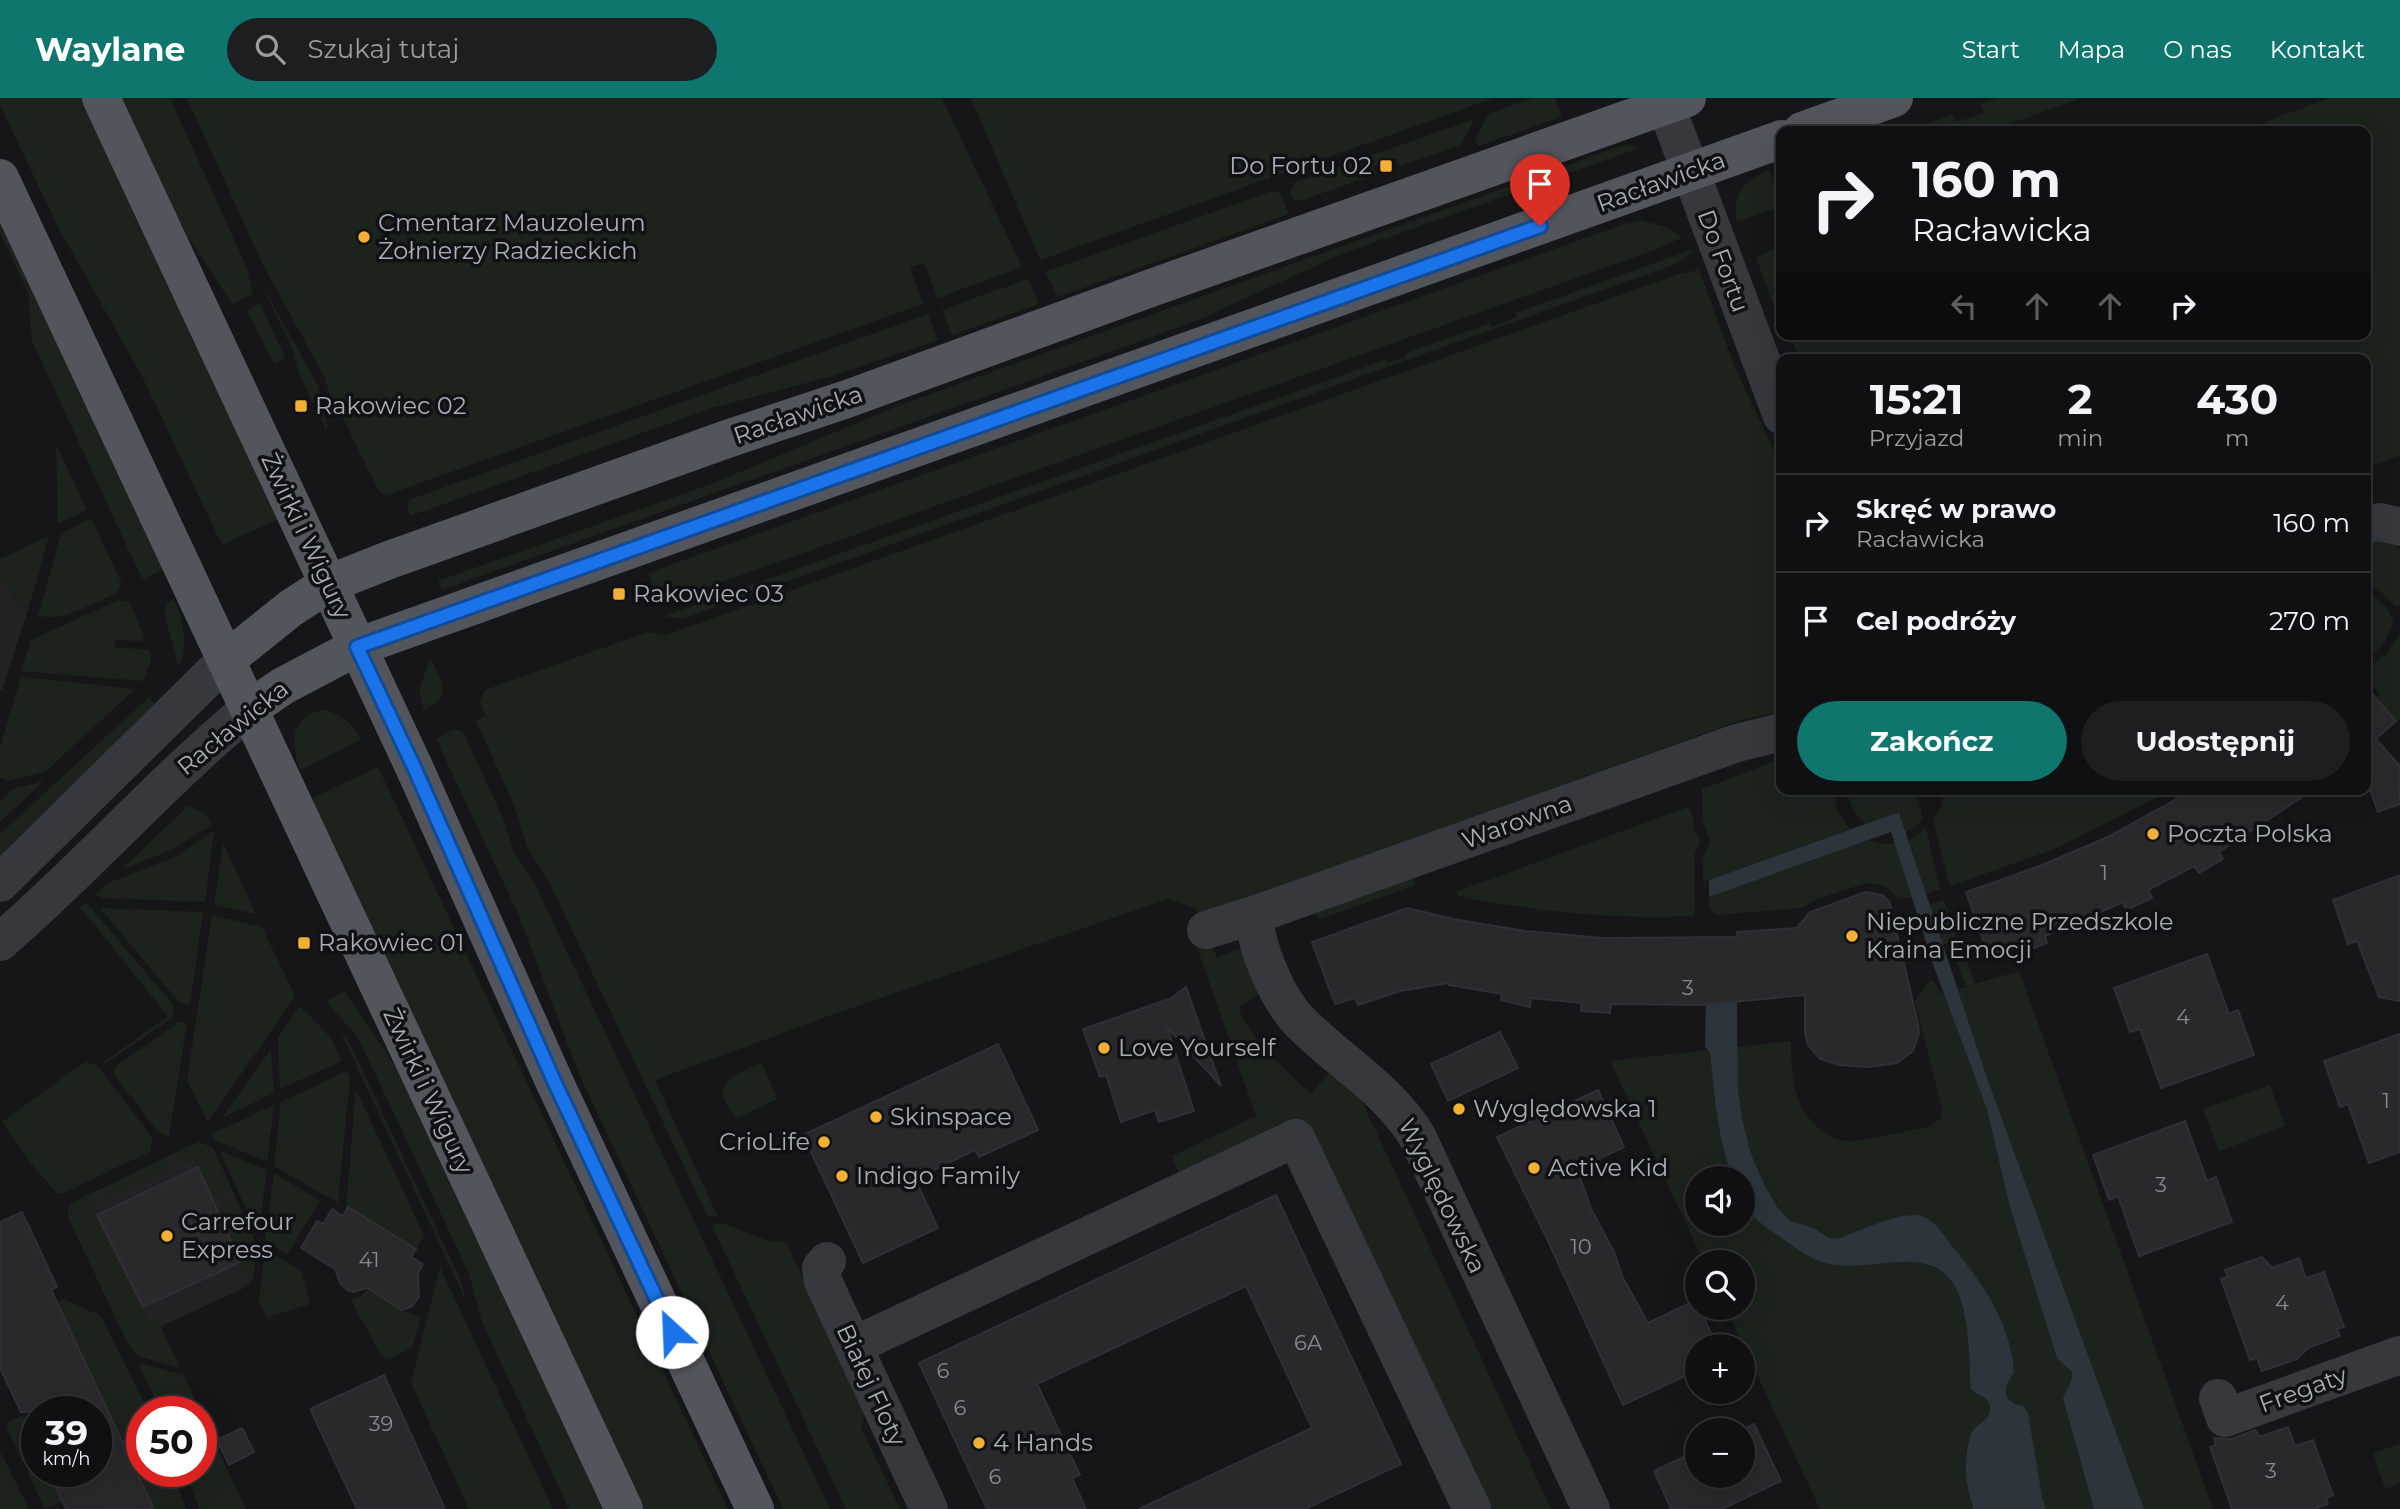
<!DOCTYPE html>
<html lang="pl">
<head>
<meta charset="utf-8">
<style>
  :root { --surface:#101012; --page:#1e1e20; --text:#f1f3f6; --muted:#9c9d9f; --line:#303032; --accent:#0f766e }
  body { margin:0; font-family:Montserrat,sans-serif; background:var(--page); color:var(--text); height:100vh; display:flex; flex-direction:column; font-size:26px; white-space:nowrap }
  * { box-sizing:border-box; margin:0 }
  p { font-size:23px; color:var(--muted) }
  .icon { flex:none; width:38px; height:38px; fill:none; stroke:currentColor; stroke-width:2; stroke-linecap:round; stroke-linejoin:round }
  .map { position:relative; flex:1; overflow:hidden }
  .sheet { position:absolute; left:1776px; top:256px; width:595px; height:441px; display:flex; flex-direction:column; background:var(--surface); border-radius:14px; box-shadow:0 7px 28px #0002,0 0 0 2px var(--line) }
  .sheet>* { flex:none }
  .hud { position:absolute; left:1776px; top:28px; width:595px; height:214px; border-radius:14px; box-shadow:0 7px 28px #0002,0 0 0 2px var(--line); background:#101012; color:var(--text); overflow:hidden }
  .controls { position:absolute; left:1685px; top:1068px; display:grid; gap:14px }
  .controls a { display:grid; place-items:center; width:70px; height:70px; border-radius:50%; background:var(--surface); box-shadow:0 7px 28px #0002,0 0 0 2px var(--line); font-size:35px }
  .speed { position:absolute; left:21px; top:1298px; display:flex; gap:14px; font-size:35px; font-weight:700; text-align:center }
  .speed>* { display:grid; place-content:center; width:91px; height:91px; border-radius:50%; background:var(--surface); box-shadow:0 7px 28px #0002,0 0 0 2px var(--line); line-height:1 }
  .speed small { font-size:18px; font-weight:400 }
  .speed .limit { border:10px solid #d22; background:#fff; color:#111 }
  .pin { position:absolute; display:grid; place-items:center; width:60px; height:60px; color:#fff; margin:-72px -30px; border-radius:50% 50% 50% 0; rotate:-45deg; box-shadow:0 0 7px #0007 }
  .pin .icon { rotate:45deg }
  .me { position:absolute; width:77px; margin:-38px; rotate:335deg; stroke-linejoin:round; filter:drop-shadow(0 0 5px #0008) }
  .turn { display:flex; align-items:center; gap:24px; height:147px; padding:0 21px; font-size:32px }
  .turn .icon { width:91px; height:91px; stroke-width:2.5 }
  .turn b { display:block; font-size:49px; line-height:60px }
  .lanes { display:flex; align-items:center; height:66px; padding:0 21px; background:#0003; justify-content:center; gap:35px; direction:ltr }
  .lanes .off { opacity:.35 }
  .eta { display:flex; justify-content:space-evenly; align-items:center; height:119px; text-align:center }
  .eta b { font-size:42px; font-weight:700; line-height:49px }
  .cta { display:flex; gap:14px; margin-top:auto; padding:14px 21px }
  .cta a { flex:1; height:80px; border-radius:42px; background:var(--accent); color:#fff; font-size:28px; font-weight:700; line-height:80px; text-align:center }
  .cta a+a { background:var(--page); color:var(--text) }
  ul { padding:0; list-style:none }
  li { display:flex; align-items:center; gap:21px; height:98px; padding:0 21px; border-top:2px solid var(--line) }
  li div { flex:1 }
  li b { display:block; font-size:26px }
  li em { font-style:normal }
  header { display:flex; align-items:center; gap:42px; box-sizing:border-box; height:98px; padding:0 35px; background:var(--accent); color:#fff }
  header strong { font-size:33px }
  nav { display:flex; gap:38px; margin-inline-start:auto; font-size:24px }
  .search { width:490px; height:63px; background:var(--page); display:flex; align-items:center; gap:18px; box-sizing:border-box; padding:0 24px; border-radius:38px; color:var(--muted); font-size:26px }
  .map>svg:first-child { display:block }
  .built { fill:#222225 }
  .green { fill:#1c231d; fill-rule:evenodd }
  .water { fill:#2c353c }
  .building { fill:#29292c; stroke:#303034; stroke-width:2 }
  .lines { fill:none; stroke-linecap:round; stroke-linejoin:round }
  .minor { stroke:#37383d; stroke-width:38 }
  .major { stroke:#53555c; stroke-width:38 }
  .route-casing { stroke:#114b97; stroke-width:18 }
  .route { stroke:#1a73e8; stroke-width:12 }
  .poi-dot { fill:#f2b134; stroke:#111113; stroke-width:2.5 }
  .labels { text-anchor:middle; stroke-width:7; stroke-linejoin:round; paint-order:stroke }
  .number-label { font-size:21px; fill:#888b94 }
  .poi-label { font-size:24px; fill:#a8adb8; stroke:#111113; text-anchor:start }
  .street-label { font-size:24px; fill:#a8adb8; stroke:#111113 }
</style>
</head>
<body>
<header>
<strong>Waylane</strong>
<div class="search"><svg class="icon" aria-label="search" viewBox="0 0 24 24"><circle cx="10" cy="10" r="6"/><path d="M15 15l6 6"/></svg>Szukaj tutaj</div>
<nav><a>Start</a><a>Mapa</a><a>O nas</a><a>Kontakt</a></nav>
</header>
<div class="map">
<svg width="2400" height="1411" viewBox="0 0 2400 1411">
  <rect width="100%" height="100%" fill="#161618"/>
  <path class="built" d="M0,478L22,511L29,509L2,592H0Z
    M198,1044L213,1050L257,1148L253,1181L242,1191L127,1244L68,1119L69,1109L72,1105Z"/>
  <path class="green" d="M0,0H81L272,405L277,422L223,446L218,439L143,280L57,127L0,7Z
    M121,0H170L247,170L253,196L232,206L184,133Z
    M187,0H942L1022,169L938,200L924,165L910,169L923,206L386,397L379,394L342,318L336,321L325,280L262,165Z
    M971,0H1494L1040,162Z
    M1533,0H1555L1562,19L1478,48L1475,42L1488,16Z
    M1999,0H2082L1989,33H1906L1952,17L1956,24L1984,15L1981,6Z
    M2330,0H2400V358L2366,370V261H1799L1790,236H2366V33H2240Z
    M1474,21L1461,47L1400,68L1396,60L1374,68L1376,76L1300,103L1294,102L1290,97L1294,85Z
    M1632,47L1637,51L1339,157L1194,224L442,492L438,483L714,385L900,307L1621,48Z
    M1770,72L1781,109L1737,124C1731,95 1746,82 1770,72Z
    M1273,93L1280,95L1289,116L1058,199L1045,174Z
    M0,121L163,472L142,481L32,243L28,195L0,134Z
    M1640,122L1669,130L1681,140L1652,153L660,506L648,475L1625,126Z
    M1781,148V228L1756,159Z
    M1691,152L1692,155L1676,166L682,521L664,518L1385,262L1387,265L1405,259V255L1490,225L1492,229L1517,219L1516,215Z
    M1699,172L1734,267L1781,368V614L1744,621L1199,818L1195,810L1168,801L840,914L655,982L718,1119L707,1117L551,788L527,749L514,707L476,623L486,618L480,604L485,592L648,534L666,537L1679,176Z
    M1028,181L1039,206L952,237L942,212Z
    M261,185L317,286L328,331L326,332L299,275L293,253Z
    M260,205L285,260L274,266L247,212Z
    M928,216L938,242L832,278L712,310L410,418L407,408L409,402Z
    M56,346L87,412L58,426Z
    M91,420L122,486L117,495L77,513L57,519L38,518L61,436Z
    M49,438L29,509L22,511L0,478V461Z
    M2366,443H2388L2400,451V507L2396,509L2380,493L2366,484Z
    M2366,493L2387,510L2394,523L2384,545L2366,563Z
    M174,501C184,526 189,545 179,570L164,515L168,505Z
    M119,502L130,504L144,539L141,543L116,542L115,549L149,552L151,562L143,583L21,573L31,542Z
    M2400,536V622L2396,623L2376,600L2380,596L2366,579V571L2385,557Z
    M430,561C442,583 454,598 424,612L419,592Z
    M21,579L135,591L46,673L9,683L0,680V649Z
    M149,599L157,609L0,761V736Z
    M321,612C341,614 351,626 362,641L300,672C291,645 289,621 321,612Z
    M455,631L463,634L503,720L513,752L535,786L830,1411H783L579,976L519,818L436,641Z
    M1781,661L1782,691H1832L1838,714L1850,731L1703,784V762L1710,743L1703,722L1702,691Z
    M378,669L728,1411H644L310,701Z
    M44,683L0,724V704L13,691Z
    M1847,691H1916L1923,722L1906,734L1899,714L1865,726C1854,715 1849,707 1847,691Z
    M1948,691H2174L2052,752L1950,788L1933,722L1941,708L1944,693Z
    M188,708L205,715L212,727L173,751L121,772Z
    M1688,709L1693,718L1694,732L1700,742L1694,758L1695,815L1692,818C1613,822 1534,813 1457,798V794L1472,788Z
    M1926,731L1940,791L1926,796L1909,742Z
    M212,734H214L205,804L103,800L95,797L106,786L175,759Z
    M1868,742L1882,746L1895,745L1912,799L1899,801L1885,788L1866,785L1817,801L1802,810L1719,817C1709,814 1709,809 1709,799Z
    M223,745L256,816L214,807Z
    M1414,780L1415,784L1413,788L1318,822L1314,812Z
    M1944,802L1956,838L1953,843L1942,847L1929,807Z
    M86,804L174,908L172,920L105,966L104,964L168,918L80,809Z
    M100,810L203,814L190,907L179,904Z
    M212,817L262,829L295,898L208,1024L187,982Z
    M1211,845L1217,860L1241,850L1264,894L1238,909C1252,945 1284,970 1311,996L1333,970L1357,992L1551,1411H1461L1294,1057L1180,1079L1172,1058L1256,1018L1197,849Z
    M1964,856L1975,886L2019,873L2213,1411H1820L1725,1209H1743V1164H1704L1610,963L1791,943C1792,980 1791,1007 1821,1032C1828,1038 1841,1044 1851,1043C1877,1041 1905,1033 1931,1028L1940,1021L1942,1011L1915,903L1929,883L1933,882L1941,896L1966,889L1955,859ZM1698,1080H1743V1125H1698Z
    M345,894L403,980L605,1411H569L482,1224L469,1176L390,1007L357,938L326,903Z
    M300,908L330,939L342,963L280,991L278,940Z
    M179,924L187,925L169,1038L158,1034L114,976L115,969Z
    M341,935L349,943L461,1183L466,1203Z
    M271,951L274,995L222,1020Z
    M85,964L97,967L152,1039L151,1053L62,1096L57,1095L34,1069L2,1024Z
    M762,965L777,1001L738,1020C705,988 733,976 762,965Z
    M347,973L350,979L338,1105L274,1068L281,1004Z
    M2270,987L2285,1028L2219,1053L2203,1011Z
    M356,992L424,1137L416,1151L346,1108Z
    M274,1007L267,1064L215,1042L212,1036Z
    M198,1044L213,1050L232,1092L213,1101L194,1061L179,1067L177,1060L178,1054Z
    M220,1053L267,1072L258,1137Z
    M162,1062L170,1071L104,1102L99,1092Z
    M274,1075L320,1103L287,1157L265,1142Z
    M90,1096L100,1116L97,1117L151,1226L156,1223L161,1229L180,1270L138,1258L130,1249L68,1119C68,1104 77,1102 90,1096Z
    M235,1099L257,1148L253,1181L248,1182L215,1111Z
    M715,1125H722L771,1144H786L865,1313L861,1329L900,1411H846L712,1128Z
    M265,1151L301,1173L310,1206L267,1220L259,1204Z
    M440,1169L553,1411H469L411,1285Z
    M368,1191L402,1212L421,1220L412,1250L389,1261L381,1257L350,1201L359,1199Z
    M64,1201L101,1218L149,1314H142V1374H173L186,1411H154L62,1215L0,1231Z
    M142,1266L184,1277L201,1314H162L139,1268Z
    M201,1315L246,1411H199L187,1374H201Z
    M22,1318L37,1349V1360L27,1365L22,1363L6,1329L7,1325Z
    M2400,1346V1385L2385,1391L2373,1355Z
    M0,1355L3,1358L29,1411H0Z
    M37,1367V1374H48L62,1404L48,1410L44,1409L27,1373Z"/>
  <path class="water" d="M1899,714L1987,980L2144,1411H2094L2063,1300L2072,1281V1274L2057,1260L2010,1109L1987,1011L1934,869L1891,734L1709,799V782Z
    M1736,843L1738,992L1742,1020L1750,1054L1766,1090L1777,1109L1790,1123L1813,1130L1831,1141L1841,1140C1860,1132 1904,1112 1922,1118C1936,1124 1944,1137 1952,1148C1983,1186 2011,1225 2014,1275C2002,1289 2002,1305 2023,1308L2028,1315L2042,1399L2046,1411H1973C1972,1403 1969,1397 1968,1389C1964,1373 1966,1354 1970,1339C1973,1325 1992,1324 1990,1309C1989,1298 1977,1298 1971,1291C1969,1259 1971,1195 1943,1174C1911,1150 1859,1177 1822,1164C1805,1159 1790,1145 1776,1136C1764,1128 1747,1116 1743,1101C1742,1095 1743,1086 1743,1080H1733C1717,1040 1715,997 1710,955L1705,948L1707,844Z"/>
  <path class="building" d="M2366,589L2396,623L2376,641L2400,668V706L2378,714L2366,680Z
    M2195,691H2314L2219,754L2223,761L2199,775L2194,768L2148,792L2152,800L2126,812L2123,804L2045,838L2047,845L2021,855L2018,847L1989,858L1966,794L2040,768L2108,739Z
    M2400,777V903L2379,899L2357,843L2348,846L2333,802Z
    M1866,794L1882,797L1889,803L1918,925L1919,935L1913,953L1897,965L1867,969L1839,967L1820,961L1808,947L1805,935V897L1700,907L1611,906L1610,915L1581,913L1582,905L1531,900L1530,909L1501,902L1502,896L1449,887V885L1400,893L1358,907L1355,900L1335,906L1312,844L1407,810L1453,821L1526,833L1602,840L1737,839V834L1797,830L1810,814Z
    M2207,856L2229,916L2238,912L2254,957L2161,990L2140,931L2130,934L2114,890Z
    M1186,889L1221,988L1167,929L1194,1013L1159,1024L1155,1012L1121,1024L1106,977L1100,979L1083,931L1172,900Z
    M1500,934L1518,970L1448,1003L1431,966Z
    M2400,936V1054L2369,1065L2348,1006L2340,1009L2324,963Z
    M998,946L1038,1032L979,1059L975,1052L915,1081L938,1130L863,1165L803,1037Z
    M1598,992L1624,1049L1577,1071L1592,1113L1614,1154L1623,1180L1648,1225L1696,1202L1717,1248H1698V1272L1623,1307L1549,1145L1497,1039Z
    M2185,1023L2207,1083L2216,1079L2232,1124L2139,1158L2118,1098L2109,1102L2093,1057Z
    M198,1069L240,1164L143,1209L97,1117Z
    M1276,1097L1401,1366L1305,1411H1139L1312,1330L1246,1188L1037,1286L1080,1377L1072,1380L1086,1411H987L919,1265Z
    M348,1109L416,1151L411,1159L423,1166L418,1175L419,1199L411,1209L402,1212L367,1190L353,1194L347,1192L340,1185L335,1171L301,1150L317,1123L323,1126L332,1111L343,1118Z
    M22,1114L57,1189L51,1192L154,1411H66L48,1374H96V1314H21L0,1270V1124Z
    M2262,1159L2272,1170L2299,1160L2306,1180L2324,1174L2344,1229L2337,1231L2340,1238L2308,1250L2297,1261L2262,1273L2257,1260L2250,1262L2221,1181L2228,1179L2225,1172Z
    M384,1277L445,1411H357L310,1311Z
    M1754,1326L1781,1383L1722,1411H1671L1654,1373L1698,1352V1377H1743L1741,1332Z
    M2288,1329L2295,1348L2313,1342L2333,1397L2326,1400L2328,1406L2315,1411H2232L2210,1349L2216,1347L2214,1340L2232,1341L2255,1332L2260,1339Z
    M242,1330L254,1354L229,1367L217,1342Z"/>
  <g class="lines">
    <path class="minor" d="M1666,8L1782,318
      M2366,426L2381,424L2400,429
      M0,785L226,562
      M1254,817C1256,850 1277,901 1301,925C1340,964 1388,991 1417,1038L1591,1411
      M1206,832L1254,817L1737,645L1782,634
      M0,844C86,770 161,684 249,611
      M827,1163L821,1170L823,1183L929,1411
      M853,1248L1296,1040L1472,1411
      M2218,1300L2225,1320L2400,1257"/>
    <path class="major" d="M101,0L414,669L554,983L755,1411
      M1802,33L1894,0
      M0,80L624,1411
      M226,562L291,510L328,486L389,462L730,340L847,301L1151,190L1687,0
      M249,611L283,588L357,549L1782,41"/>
  </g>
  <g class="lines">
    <g class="route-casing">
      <path id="route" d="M672,1234L554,983L414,669L357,549L1540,128"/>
    </g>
    <use href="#route" class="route"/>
  </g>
  <g class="poi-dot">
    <rect x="1379" y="61" width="14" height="14" rx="3.5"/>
    <circle cx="364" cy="139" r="7"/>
    <rect x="294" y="301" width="14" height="14" rx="3.5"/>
    <rect x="612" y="489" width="14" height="14" rx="3.5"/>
    <circle cx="2153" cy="736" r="7"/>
    <circle cx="1852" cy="838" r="7"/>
    <rect x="297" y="838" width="14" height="14" rx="3.5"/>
    <circle cx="1104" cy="950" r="7"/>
    <circle cx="1459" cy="1011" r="7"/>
    <circle cx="876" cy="1019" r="7"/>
    <circle cx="824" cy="1044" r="7"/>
    <circle cx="1534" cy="1070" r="7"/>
    <circle cx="842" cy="1078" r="7"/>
    <circle cx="167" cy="1138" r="7"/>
    <circle cx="979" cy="1345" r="7"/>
  </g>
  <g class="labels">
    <g class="number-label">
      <text x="2104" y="782">1</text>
      <text x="1688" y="897">3</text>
      <text x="2183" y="926">4</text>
      <text x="2386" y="1010">1</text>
      <text x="2161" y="1094">3</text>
      <text x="1581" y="1156">10</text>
      <text x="369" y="1169">41</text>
      <text x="2282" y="1212">4</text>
      <text x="1308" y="1252">6A</text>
      <text x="943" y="1280">6</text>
      <text x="960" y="1317">6</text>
      <text x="381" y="1333">39</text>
      <text x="2271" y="1380">3</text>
      <text x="995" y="1386">6</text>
    </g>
    <g class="poi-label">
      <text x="1372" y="76" text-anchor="end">Do Fortu 02</text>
      <text x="378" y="133">Cmentarz Mauzoleum<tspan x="378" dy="28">Żołnierzy Radzieckich</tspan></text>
      <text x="315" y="316">Rakowiec 02</text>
      <text x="633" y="504">Rakowiec 03</text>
      <text x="2167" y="744">Poczta Polska</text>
      <text x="1866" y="832">Niepubliczne Przedszkole<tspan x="1866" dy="28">Kraina Emocji</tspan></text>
      <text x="318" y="853">Rakowiec 01</text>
      <text x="1118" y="958">Love Yourself</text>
      <text x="1473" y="1019">Wyględowska 1</text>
      <text x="890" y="1027">Skinspace</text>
      <text x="810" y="1052" text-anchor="end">CrioLife</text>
      <text x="1548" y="1078">Active Kid</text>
      <text x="856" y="1086">Indigo Family</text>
      <text x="181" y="1132">Carrefour<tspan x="181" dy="28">Express</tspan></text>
      <text x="993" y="1353">4 Hands</text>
    </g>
    <g class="street-label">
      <text transform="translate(1661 84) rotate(-20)" y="8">Racławicka</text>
      <text transform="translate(1723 163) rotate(70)" y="8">Do Fortu</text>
      <text transform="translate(798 317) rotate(-19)" y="8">Racławicka</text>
      <text transform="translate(306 438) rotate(65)" y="8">Żwirki i Wigury</text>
      <text transform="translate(233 630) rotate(-39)" y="8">Racławicka</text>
      <text transform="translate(1517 724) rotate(-20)" y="8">Warowna</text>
      <text transform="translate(428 993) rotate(65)" y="8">Żwirki i Wigury</text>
      <text transform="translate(1442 1098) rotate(64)" y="8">Wyględowska</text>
      <text transform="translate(871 1287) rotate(65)" y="8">Białej Floty</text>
      <text transform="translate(2303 1292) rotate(-20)" y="8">Fregaty</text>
    </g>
  </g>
</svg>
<div class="controls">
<a><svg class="icon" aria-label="sound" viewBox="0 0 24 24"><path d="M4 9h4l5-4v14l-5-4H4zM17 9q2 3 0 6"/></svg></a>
<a><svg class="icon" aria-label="search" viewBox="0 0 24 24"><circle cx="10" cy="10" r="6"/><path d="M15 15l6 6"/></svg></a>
<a>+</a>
<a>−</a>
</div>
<div class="speed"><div>39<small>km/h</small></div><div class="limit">50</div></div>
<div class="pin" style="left:1540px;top:128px;background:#d93025"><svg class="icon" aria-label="arrive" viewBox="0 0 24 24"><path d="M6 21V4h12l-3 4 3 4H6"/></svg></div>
<svg class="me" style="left:672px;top:1234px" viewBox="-20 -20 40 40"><circle r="19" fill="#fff"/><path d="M0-13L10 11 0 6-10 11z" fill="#1a73e8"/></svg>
<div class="hud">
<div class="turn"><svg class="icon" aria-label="right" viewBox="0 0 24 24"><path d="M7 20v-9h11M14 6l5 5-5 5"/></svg><div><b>160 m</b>Racławicka</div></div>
<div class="lanes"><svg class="icon off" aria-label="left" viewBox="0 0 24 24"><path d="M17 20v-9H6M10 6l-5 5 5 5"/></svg><svg class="icon off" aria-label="ahead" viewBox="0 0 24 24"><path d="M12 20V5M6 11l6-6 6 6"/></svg><svg class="icon off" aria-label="ahead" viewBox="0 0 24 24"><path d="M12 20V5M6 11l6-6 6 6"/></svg><svg class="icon" aria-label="right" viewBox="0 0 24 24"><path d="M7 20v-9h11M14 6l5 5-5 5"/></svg></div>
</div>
<section class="sheet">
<div class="eta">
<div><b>15:21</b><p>Przyjazd</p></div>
<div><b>2</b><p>min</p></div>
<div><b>430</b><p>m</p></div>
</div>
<ul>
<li><svg class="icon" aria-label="right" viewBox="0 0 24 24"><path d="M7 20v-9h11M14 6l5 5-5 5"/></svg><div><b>Skręć w prawo</b><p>Racławicka</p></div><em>160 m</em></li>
<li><svg class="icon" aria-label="arrive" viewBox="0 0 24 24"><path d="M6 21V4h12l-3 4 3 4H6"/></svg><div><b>Cel podróży</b></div><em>270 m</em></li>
</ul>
<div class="cta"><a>Zakończ</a><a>Udostępnij</a></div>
</section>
</div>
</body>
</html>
